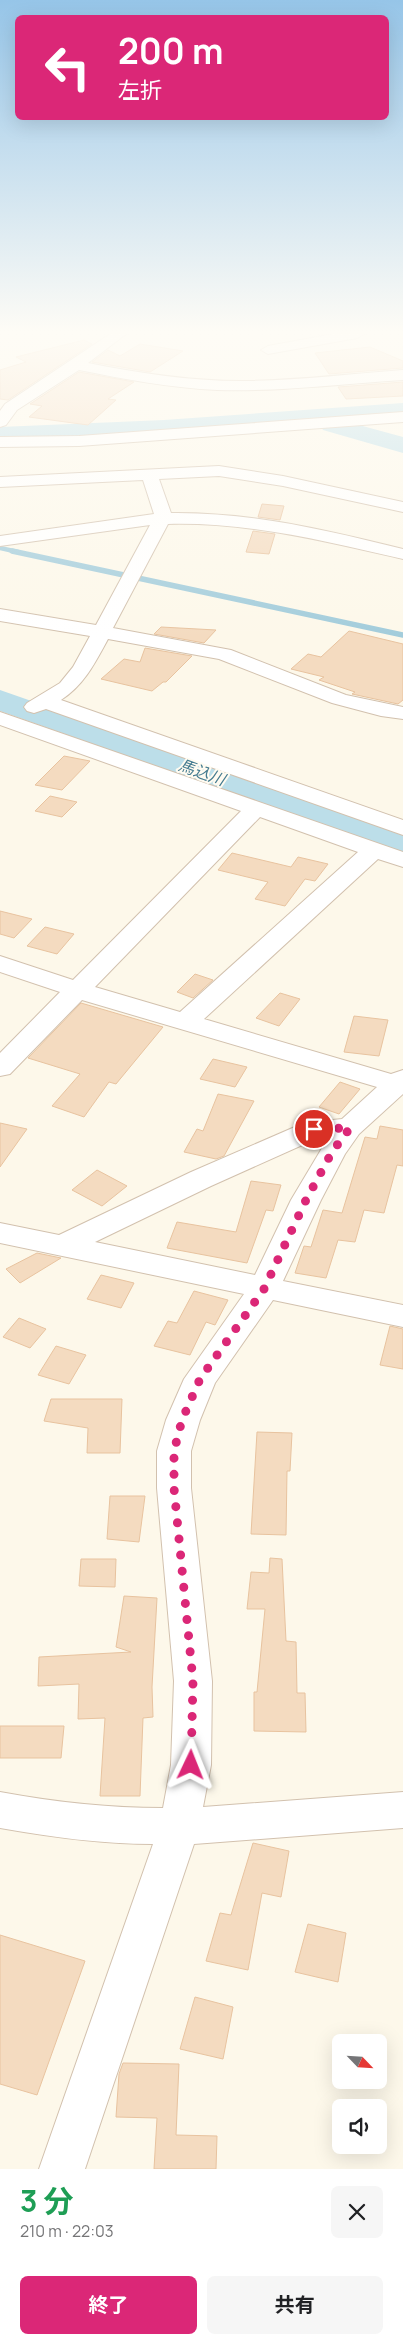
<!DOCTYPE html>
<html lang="ja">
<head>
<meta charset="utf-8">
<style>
  :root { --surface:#fff; --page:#f6f6f6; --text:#202124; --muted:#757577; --accent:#db2777 }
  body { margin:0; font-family:Manrope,"Noto Sans JP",sans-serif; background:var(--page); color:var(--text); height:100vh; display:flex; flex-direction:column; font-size:19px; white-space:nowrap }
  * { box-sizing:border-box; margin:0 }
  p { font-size:16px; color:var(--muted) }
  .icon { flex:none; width:28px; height:28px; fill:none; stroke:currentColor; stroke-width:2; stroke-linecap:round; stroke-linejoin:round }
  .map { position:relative; height:2169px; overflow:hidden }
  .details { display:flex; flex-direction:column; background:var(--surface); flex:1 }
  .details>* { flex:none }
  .top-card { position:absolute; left:15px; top:15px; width:374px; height:105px; border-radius:8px; box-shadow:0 5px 20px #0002; background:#db2777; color:#fff; overflow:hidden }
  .needle { width:32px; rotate:115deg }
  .controls { position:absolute; left:332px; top:2034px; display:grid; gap:10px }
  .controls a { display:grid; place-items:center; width:55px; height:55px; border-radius:8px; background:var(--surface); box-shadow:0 5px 20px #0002; font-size:25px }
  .pin { position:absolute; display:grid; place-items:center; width:42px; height:42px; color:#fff; margin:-21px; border:2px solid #fff; border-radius:50%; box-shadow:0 1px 5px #0007 }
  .me { position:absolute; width:55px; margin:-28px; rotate:2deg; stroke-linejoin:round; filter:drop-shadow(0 0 4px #0008) }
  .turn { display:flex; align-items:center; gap:18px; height:105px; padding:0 20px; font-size:22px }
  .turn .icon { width:65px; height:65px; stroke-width:2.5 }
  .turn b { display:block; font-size:35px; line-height:42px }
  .round { display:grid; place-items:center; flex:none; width:52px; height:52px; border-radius:8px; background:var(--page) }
  .overview { display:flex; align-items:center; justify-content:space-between; height:85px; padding:0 20px }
  h1 { font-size:30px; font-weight:700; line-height:38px; color:#1e9e55 }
  .primary-button { display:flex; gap:10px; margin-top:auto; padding:10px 20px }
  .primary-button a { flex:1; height:58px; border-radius:8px; background:var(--accent); color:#fff; font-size:20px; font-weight:700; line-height:58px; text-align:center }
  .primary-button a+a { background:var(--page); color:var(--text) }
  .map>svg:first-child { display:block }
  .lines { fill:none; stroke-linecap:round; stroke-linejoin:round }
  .stream-far1 { stroke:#a2ccdb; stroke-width:4.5 }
  .stream { stroke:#a2ccdb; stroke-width:5.5 }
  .river { fill:#bcdee9; fill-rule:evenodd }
  .building { fill:#f4dbc0; stroke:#e8c39f }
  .minor-casing { stroke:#d2c1ae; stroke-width:2 }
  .minor { fill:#fff; fill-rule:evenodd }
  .route { stroke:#db2777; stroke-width:9; stroke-dasharray:0 16.2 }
  .labels { text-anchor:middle; stroke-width:4; stroke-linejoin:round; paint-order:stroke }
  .water-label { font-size:16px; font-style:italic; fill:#437a8f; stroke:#fffbf1 }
</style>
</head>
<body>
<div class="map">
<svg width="403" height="2169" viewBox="0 0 403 2169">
  <rect width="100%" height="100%" fill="#fdf8ea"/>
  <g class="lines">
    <path class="stream-far1" d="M0,548L18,552"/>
    <path class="stream" d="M12,551L403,635"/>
    <path class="river" d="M403,403V417L348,422L403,437V453L323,430L320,424L164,436L0,443V427L164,420Z
      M0,690L403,831V854L0,711Z"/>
  </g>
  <path class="building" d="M84,340L92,344L8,400L0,399V370L26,362L16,357Z
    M140,344L183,351L150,372L92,362L108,350L120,356Z
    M370,347L403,361V368L329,374L315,353Z
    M79,372L134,382L108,399L116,400L88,425L29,417L42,406L30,404Z
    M403,382V396L346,399L338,387Z
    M262,504L284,506L280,520L258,517Z
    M253,531L275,534L269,554L246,552Z
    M161,627L216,630L204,643L154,634Z
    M349,631L403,644V700L398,704L352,694L355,692L319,680L324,677L291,669L308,654L321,657Z
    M145,648L192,656L166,682H163L152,691L101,679L124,659L140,662Z
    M64,756L90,761L62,790L35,785Z
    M50,796L77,802L62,817L35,811Z
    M232,853L291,867L298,857L328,864L315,881L305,879L285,906L255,899L268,882L218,870Z
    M0,911L32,919L14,938L0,934Z
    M45,927L74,934L57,954L27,946Z
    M195,974L213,980L193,998L177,992Z
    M280,993L300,999L279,1026L256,1018Z
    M81,1003L163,1027L116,1084L109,1082L84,1117L52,1106L80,1074L28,1058Z
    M354,1016L388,1020L379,1056L344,1052Z
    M213,1059L247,1067L235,1087L200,1079Z
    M340,1082L360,1089L339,1114L319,1107Z
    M218,1094L254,1101L224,1156L216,1159L184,1152L197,1129L203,1131Z
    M0,1123L27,1129L0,1167Z
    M380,1126L403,1130V1166L397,1165L384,1213L364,1210L355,1242L338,1240L326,1278L295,1273L304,1246L311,1247L323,1210L342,1213L365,1137L377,1139Z
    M97,1170L127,1186L102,1206L72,1190Z
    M251,1181L281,1185L273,1211L266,1210L247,1263L167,1248L177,1222L236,1232Z
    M37,1253L61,1258L20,1283L6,1269Z
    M101,1275L134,1283L121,1308L87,1299Z
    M194,1291L228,1300L215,1325L206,1322L190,1355L154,1346L168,1321L177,1323Z
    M19,1318L46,1329L30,1348L3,1337Z
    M390,1326L403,1329V1369L380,1365Z
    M56,1346L86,1355L69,1384L38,1375Z
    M51,1399H122L120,1453H87L88,1428L44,1421Z
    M257,1432L292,1433L290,1471H287L286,1535L251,1534Z
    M110,1496H145L139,1542L107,1539Z
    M270,1558L282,1559L286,1641L296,1642L297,1693H305L306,1732L254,1731V1692H257L265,1609H247L251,1572L269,1573Z
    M81,1559H116L115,1587L79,1586Z
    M124,1596L157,1598L152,1687L153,1717L143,1718L140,1796H100L105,1718L78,1719L79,1684L38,1686L39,1657L131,1652L116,1647Z
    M0,1726H64L61,1758H0Z
    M253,1843L289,1851L281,1897L262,1893L248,1970L206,1961L220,1913L231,1915Z
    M308,1924L346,1933L338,1982L295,1972Z
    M0,1935L85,1961L37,2095L0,2084Z
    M195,1997L233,2007L223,2059L180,2049Z
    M123,2063L179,2064L176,2135L217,2136L216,2169H154L157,2118L116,2117L119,2074Z"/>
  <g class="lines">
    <g class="minor-casing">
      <path id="minor" d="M110,334H126L88,363C138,373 189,381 240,381C294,381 349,374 403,370V380C341,384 279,392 217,390C171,388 124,379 79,370L17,410L6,425L0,427V411L5,404Z
        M333,334H364L357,338L268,354L261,350L268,346Z
        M403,412V422L79,446L0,447V437L79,436Z
        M219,466L283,476L403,502V512L283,486L219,476L159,479L171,513C251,512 326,530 403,549V559C325,541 249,522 168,524L113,628L231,650L346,695L403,707V719L381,716L332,703L219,659L108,639C95,663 84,685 61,700L403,820V835L46,709L34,713L27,711L24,707L27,703L60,683L73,667L90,636L0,621V609L96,625L150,525L0,546V536L154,514L143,480L0,487V477Z
        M0,712L403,852V867L378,859L204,1019L391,1074L403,1070V1094L359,1134L345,1154L321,1200L283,1281L403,1305V1327L273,1300L215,1383L200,1420L191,1451V1488L212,1681L211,1765L203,1807L403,1792V1828L194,1844L85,2169H39L153,1844C101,1844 51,1837 0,1828V1792C54,1802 108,1808 163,1808L171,1765L174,1681L157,1488V1451L166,1420L184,1379L244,1294L0,1243V1223L59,1235L191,1172L304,1123L342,1119L377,1087L82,1000L10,1074L0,1076V1053L60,992L0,972V956L73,980L241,811L0,725ZM260,817L358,852L180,1012L95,987ZM318,1138H328L291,1200L255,1275L95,1242L211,1186Z"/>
    </g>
    <use href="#minor" class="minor"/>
  </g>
  <linearGradient id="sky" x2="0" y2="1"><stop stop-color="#96c5e8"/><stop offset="0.52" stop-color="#fefcf6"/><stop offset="1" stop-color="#fefcf6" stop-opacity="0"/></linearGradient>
  <rect width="403" height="638" fill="url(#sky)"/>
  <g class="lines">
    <path class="route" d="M191,1765L193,1681L174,1488V1451L182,1420L200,1379L264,1289L306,1200L332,1152L350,1128L314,1129"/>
  </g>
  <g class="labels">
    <g class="water-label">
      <text transform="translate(202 772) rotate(20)" y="6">馬込川</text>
    </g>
  </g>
</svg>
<div class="controls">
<a><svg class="needle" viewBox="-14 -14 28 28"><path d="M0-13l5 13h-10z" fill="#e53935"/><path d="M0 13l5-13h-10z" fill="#757577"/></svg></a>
<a><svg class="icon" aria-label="sound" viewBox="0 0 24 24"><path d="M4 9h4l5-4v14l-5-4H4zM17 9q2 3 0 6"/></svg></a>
</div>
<div class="pin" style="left:314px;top:1129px;background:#d93025"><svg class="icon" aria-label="arrive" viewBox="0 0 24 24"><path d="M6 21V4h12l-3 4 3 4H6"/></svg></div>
<svg class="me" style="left:191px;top:1765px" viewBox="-20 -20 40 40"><path d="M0-17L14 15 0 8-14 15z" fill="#db2777" stroke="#fff" stroke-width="4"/></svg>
<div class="top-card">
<div class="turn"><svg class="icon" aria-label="left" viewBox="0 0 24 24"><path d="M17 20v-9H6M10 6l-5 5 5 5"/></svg><div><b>200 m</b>左折</div></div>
</div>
</div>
<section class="details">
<div class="overview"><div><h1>3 分</h1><p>210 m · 22:03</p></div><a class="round"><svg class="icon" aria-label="close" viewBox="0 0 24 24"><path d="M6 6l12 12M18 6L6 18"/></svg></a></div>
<div class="primary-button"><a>終了</a><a>共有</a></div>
</section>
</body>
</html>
